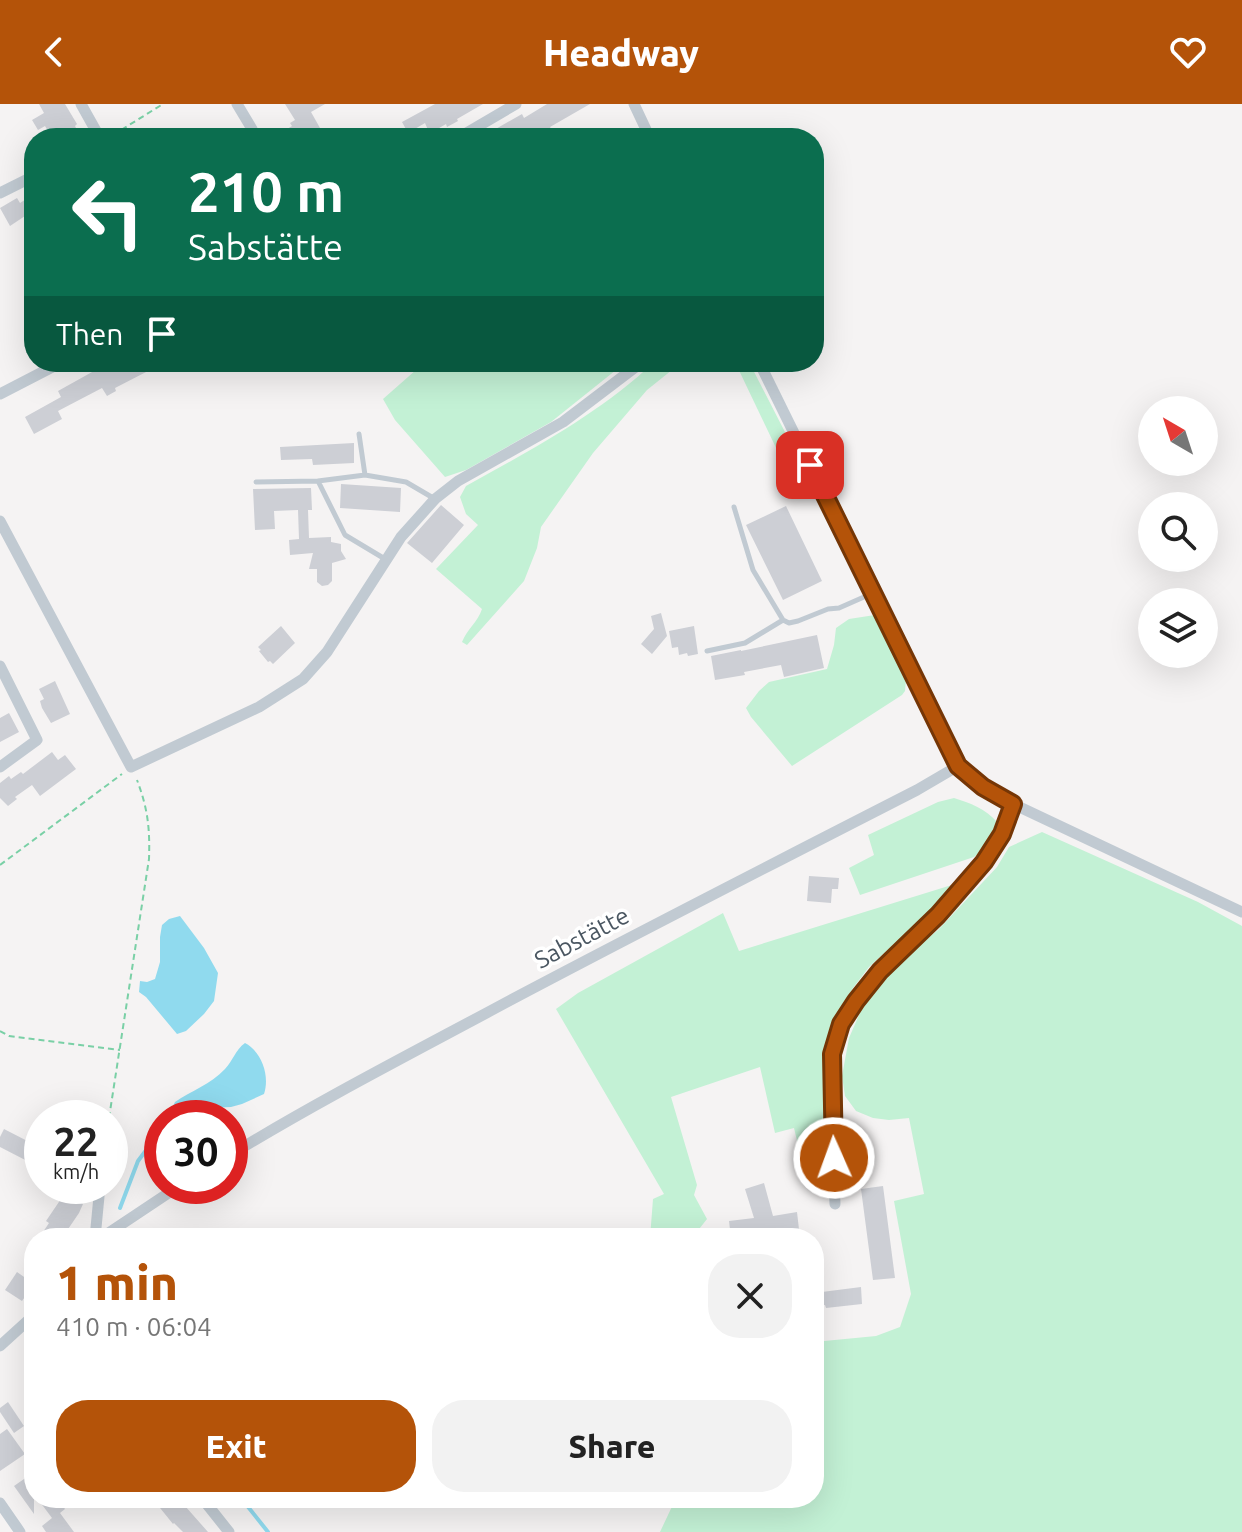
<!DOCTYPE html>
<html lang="en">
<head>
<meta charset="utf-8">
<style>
  :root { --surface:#fff; --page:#f2f2f2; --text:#222; --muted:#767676; --accent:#b45309 }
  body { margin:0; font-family:Ubuntu,sans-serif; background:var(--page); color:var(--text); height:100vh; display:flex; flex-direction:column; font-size:30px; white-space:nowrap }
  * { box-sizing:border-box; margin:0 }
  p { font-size:26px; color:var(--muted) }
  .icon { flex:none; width:44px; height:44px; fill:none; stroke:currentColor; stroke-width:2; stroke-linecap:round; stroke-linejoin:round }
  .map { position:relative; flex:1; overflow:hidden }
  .details { position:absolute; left:24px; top:1124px; width:800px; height:280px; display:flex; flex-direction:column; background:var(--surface); border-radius:32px; box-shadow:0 8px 32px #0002 }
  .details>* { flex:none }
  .hud { position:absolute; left:24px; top:24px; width:800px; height:244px; border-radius:32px; box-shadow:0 8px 32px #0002; background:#0b6e4f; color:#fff; overflow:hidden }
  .needle { width:52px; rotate:321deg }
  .buttons { position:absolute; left:1138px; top:292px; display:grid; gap:16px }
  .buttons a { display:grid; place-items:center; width:80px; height:80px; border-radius:50%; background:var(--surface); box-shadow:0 8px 32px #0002; font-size:40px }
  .speed { position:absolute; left:24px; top:996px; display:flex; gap:16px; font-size:40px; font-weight:700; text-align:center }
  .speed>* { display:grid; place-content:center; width:104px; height:104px; border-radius:50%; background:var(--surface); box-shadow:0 8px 32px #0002; line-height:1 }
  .speed small { font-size:20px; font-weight:400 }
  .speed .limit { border:12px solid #d22; background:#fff; color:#111 }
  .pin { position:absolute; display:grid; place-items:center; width:68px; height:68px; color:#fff; margin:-34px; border-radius:16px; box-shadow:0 4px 12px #0006 }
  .me { position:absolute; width:88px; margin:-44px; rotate:358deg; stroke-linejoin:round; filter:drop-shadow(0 0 6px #0008) }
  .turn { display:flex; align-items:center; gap:28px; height:168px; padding:0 32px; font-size:36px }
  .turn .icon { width:104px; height:104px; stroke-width:2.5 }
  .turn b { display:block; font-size:56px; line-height:68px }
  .then { display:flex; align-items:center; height:76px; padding:0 32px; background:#0003; gap:16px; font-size:30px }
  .round { display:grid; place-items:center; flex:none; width:84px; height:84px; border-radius:32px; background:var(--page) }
  .summary { display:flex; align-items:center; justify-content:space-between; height:136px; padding:0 32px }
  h1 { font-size:48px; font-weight:800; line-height:60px; color:var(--accent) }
  .primary-button { display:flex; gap:16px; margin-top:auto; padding:16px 32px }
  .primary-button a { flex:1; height:92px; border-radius:32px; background:var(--accent); color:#fff; font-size:32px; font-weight:800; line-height:92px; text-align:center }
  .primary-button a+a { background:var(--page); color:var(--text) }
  header { display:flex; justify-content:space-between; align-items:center; height:104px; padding:0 32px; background:var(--accent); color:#fff; font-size:36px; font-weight:800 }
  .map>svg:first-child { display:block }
  .green { fill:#c3f1d5 }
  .water { fill:#90daee }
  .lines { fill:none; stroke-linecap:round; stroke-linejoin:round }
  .stream { stroke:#90daee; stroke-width:4 }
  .building { fill:#cdcfd5 }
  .path { stroke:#7ad0a6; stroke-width:2; stroke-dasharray:6 4; stroke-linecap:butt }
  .lane { stroke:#c1cad2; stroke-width:5 }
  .street { stroke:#c1cad2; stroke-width:11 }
  .route-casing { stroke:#753606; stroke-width:20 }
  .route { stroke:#b45309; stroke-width:14 }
  .labels { text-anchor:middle; stroke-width:7; stroke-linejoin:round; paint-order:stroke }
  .street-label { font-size:24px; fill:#4a5661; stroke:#fff }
</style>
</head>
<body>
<header><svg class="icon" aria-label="back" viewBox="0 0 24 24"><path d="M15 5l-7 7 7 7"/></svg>Headway<svg class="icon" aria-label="heart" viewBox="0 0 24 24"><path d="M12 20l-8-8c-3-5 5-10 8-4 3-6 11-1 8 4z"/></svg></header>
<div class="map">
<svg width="1242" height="1428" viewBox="0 0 1242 1428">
  <rect width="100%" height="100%" fill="#f5f3f3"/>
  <path class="green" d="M425,258H626L551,318L466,366L445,373L395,316L383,295Z
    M654,258H682L647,286L593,349L541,423L537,444L524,477L467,541L462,538C467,525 478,518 482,505L436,465L478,421L466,410L460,393L466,382C531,346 599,310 654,258Z
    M735,258H749L806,369L800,374L788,369Z
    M875,511L906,576L905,587L902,591L792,662L751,613L746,604L759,587L769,578L827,565L834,541L836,524L849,515Z
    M954,694C970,699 986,705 997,718L985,745L974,753L860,791L849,764L874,751L868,731L938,698Z
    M1042,728L1198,798L1242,822V1428H660L676,1394H814V1238L876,1232L900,1223L911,1190L894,1097L924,1090L909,1014L889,1016L873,1014L856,1007L845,992L842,972L849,934L862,904L887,872L906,852L938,826L997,763L1009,743Z
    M955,780L936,802L869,863L853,884L832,919L825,969V1047L801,1053L794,1024L775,1029L760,963L671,993L697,1081L694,1091L707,1115L692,1134H650L653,1095L664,1090L556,905L578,889L723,809L739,847Z"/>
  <path class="water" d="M180,812L204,844L218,869L214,897L204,910L186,927L177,930L146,893L139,888L140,877L147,878L155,875L160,858V833L162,821L169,815Z
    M245,939C262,948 270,972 264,990L242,1000L231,1003L209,1004L186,1014L177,1012L173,1002L175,998C191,987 211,980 225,965C233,957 235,946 245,939Z"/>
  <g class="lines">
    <path class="stream" d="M120,1104L138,1057L162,1025
      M241,1394L268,1428"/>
  </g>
  <path class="building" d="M39,0H65L77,20L75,22L78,28L67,34H52L45,22L38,26L32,16L44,9Z
    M285,0H325L311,8L320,24L304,34H272L292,22L290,19L295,16Z
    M435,0H483L457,15L458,17L447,23L446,20L434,27L432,24L428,26L425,19L408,29L402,18Z
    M547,0H590L550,23L554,29L545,34H480L522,10L524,14Z
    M34,90V106L10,122L0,104L17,94L20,99Z
    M110,258H145L150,266L115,284L116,287L107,292L102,284L58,307L62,315L34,330L25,313L61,293L58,287Z
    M354,339V359L313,361L312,355L281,356L280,343Z
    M341,380L401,384L400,408L340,404Z
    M311,384L312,406H308L309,434L331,433V438L341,440V447L346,455L332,459V477L328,481L322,482L317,478V465H309L313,449L290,451L289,436L299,435L298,406L274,407L275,425L255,426L253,385Z
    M441,401L464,421L432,459L407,439Z
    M786,402L822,477L783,496L746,421Z
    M661,509L667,532L652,550L641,540L654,525L651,512Z
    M281,522L295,539L273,560L270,557L268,558L259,547L261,546L258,543Z
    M694,522L698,550L688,552L687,549L679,551L678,543L672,544L669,527Z
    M817,531L824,564L784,573L781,561L744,568L745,571L715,576L711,552L741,546V547Z
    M55,577L70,610L51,619L42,604L40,597L44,595L39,585Z
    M9,609L19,628L0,638V614Z
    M52,648L58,656L65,651L76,665L40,692L32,681L15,693L17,695L8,702L0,694V679L9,672L11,675L21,668L23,670Z
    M809,772L839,774L838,785H832L831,799L807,797Z
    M4,1025L41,1044L33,1060L0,1043V1033Z
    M764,1079L773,1112L797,1108L800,1134H731L729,1117L754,1114L745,1085Z
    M883,1082L895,1174L873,1176L861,1085Z
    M65,1089L83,1100L79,1109L62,1134H39L49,1119L46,1117Z
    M17,1168L34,1180L22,1197L5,1186Z
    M861,1183L862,1200L826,1204L825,1201L814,1202V1189Z
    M8,1298L24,1322L14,1329L0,1308V1304Z
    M7,1325L25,1350L0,1367V1330Z
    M34,1368V1410L14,1382Z
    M37,1394H57L65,1405L60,1409L74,1428H46L42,1422L52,1414Z
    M152,1394H178L208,1428H183L174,1419L173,1420Z"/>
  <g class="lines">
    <path class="path" d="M113,31L163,0
      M0,761L122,670
      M0,927L9,932L120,946
      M109,1014L149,755C150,725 148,705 137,676"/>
    <path class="lane" d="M359,330L365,371
      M318,377L365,371L406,378L435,395
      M256,378L318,377L345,431L385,455
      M734,403L753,466L783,516L789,519L798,517L828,505L839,504L873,489
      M707,547L745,539L783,516"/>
    <path class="street" d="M81,0L100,34
      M237,0L252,25
      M634,0L650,34
      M458,34L516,0
      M0,89L34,72
      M759,258L958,662L983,683L1013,700L1242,808
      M0,290L62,258
      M0,417L131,663L259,603L303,575L327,548L401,433L435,395L458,377L563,318L642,258
      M0,562L37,636L0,663
      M230,1051C320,996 414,948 507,898C643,826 780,756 917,686L958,662
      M835,1100L832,1029V950L841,920L856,897L880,867L938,811L984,758L1002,730L1013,700
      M95,1134L100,1082
      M101,1134L179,1082
      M0,1242L34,1211
      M202,1394L229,1428
      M0,1399L20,1428"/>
  </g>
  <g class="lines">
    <g class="route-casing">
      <path id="route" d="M810,361L958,662L983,683L1013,700L1002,730L984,758L938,811L880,867L856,897L841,920L832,950L834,1054"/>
    </g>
    <use href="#route" class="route"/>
  </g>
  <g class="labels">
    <g class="street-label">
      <text transform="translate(582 834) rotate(-28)" y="8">Sabstätte</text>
    </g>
  </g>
</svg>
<div class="buttons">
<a><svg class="needle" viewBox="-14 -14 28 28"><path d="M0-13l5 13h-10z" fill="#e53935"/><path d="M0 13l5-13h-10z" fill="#767676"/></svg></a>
<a><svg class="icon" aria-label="search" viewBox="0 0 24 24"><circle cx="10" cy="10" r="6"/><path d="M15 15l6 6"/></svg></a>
<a><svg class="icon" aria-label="layers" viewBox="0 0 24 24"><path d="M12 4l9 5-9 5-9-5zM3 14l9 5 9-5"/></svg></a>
</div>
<div class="speed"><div>22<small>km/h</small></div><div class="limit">30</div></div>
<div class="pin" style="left:810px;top:361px;background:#d93025"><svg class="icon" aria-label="arrive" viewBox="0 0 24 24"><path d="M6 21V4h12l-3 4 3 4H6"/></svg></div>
<svg class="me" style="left:834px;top:1054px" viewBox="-20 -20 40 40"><circle r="17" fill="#b45309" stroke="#fff" stroke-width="3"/><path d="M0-11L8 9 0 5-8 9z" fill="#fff"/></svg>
<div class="hud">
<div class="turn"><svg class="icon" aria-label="left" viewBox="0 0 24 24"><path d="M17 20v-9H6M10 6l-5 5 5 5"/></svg><div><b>210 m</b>Sabstätte</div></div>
<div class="then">Then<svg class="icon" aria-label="arrive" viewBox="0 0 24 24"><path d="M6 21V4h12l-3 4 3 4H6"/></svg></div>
</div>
<section class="details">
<div class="summary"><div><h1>1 min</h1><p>410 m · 06:04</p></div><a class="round"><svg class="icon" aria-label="close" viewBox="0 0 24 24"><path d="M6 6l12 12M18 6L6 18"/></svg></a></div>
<div class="primary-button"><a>Exit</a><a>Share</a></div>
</section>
</div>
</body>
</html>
